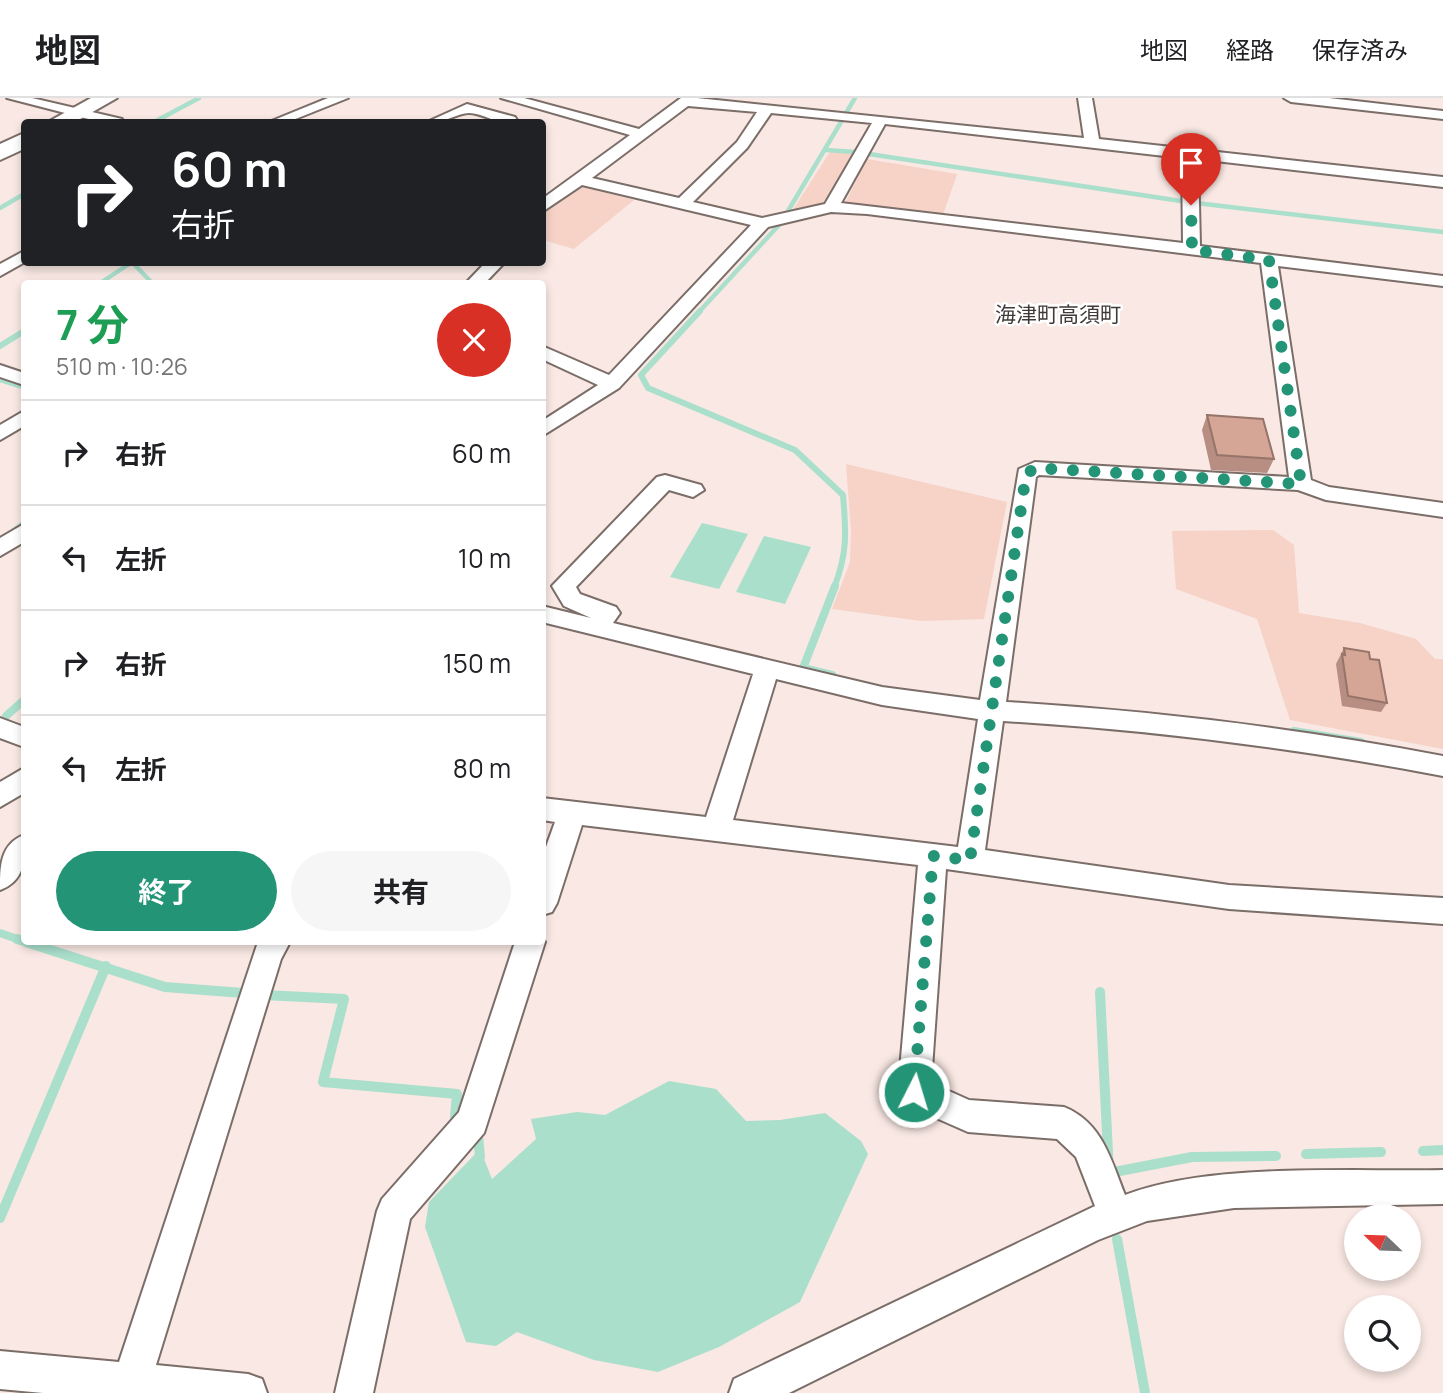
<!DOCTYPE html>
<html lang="ja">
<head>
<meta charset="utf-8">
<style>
  :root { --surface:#fff; --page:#f6f6f6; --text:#202124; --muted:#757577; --line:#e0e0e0; --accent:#239476 }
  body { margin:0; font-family:Manrope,"Noto Sans JP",sans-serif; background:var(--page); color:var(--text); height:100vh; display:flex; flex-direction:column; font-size:26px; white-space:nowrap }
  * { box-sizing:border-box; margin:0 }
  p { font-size:23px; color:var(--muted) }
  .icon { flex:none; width:38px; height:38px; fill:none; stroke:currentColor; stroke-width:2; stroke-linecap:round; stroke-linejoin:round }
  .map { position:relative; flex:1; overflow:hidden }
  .drawer { position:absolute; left:21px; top:182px; width:525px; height:665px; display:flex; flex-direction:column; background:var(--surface); border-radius:7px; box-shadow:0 4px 10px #0003 }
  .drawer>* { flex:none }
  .hud { position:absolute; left:21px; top:21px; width:525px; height:147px; border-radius:7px; box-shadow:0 4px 10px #0003; background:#202124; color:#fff; overflow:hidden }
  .needle { width:46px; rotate:293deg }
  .buttons { position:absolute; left:1344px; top:1106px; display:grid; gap:14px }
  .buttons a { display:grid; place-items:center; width:77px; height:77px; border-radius:50%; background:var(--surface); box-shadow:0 4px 10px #0003; font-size:35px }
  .pin { position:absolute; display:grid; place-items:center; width:60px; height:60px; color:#fff; margin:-72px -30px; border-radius:50% 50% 50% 0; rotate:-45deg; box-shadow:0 0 7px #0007 }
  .pin .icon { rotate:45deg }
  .me { position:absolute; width:77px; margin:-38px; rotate:5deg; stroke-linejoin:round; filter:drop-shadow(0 0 5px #0008) }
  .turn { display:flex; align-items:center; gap:24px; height:147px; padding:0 35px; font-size:32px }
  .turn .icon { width:91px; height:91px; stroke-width:2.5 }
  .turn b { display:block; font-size:49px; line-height:60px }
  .round { display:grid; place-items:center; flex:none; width:74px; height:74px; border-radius:37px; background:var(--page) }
  .overview { display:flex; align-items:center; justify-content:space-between; height:119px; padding:0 35px }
  h1 { font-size:42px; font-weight:700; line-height:52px; color:#1e9e55 }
  .action { display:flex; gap:14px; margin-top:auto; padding:14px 35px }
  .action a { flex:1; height:80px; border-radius:42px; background:var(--accent); color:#fff; font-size:28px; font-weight:700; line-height:80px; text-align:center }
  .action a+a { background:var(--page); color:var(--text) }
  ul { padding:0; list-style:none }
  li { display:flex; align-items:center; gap:21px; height:105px; padding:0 35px; border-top:2px solid var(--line) }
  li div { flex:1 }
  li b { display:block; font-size:26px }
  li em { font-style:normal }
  header { display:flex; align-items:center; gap:42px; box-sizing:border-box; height:98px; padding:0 35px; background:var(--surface); border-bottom:2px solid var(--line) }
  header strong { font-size:33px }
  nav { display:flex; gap:38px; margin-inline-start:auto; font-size:24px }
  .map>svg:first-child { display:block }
  .green { fill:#f7d2c7 }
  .water { fill:#aadfcc }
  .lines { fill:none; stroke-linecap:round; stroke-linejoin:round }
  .stream-far3 { stroke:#aadfcc; stroke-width:4.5 }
  .stream-far2 { stroke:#aadfcc; stroke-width:6 }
  .stream-far1 { stroke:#aadfcc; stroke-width:8 }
  .stream { stroke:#aadfcc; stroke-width:10 }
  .street-casing { stroke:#7b6d68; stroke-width:4 }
  .primary-casing { stroke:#7b6d68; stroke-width:4 }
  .street { fill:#fff; fill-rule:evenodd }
  .primary { fill:#fff; fill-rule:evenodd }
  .wall { fill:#b78e81 }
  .building { fill:#d5a596; stroke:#957469; stroke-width:2 }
  .route { stroke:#239476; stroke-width:12; stroke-dasharray:0 21.6 }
  .labels { text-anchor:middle; stroke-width:5; stroke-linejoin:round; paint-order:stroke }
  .far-quarter-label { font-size:21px; fill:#3f3937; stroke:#fff }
</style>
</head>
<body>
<header>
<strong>地図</strong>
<nav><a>地図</a><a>経路</a><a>保存済み</a></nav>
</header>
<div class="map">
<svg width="1443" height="1295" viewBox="0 0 1443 1295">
  <rect width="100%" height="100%" fill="#f9e8e3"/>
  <path class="green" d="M830,54L854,55L823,105L792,113Z
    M867,61L957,76L943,117L845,105Z
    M583,89L634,102L574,151L543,142V116Z
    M846,366L1007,404L984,521L921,523L832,511L850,464L851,433Z
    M1273,432L1294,447L1299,515L1360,525L1416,541L1435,561H1443V651L1290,622L1257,521L1176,491L1172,433Z"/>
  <path class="water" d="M702,425L748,436L719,491L670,479Z
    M764,438L811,449L785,506L736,494Z
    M669,983L716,991L746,1023L780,1022L825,1015L861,1043L868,1056L800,1204L719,1249L658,1274L594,1262L517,1234L496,1248L466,1244L425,1129L429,1104L480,1051L492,1081L536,1041L531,1021L577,1014L605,1017Z"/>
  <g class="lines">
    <path class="stream-far3" d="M846,15L855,0
      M154,24L199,0
      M826,52L856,54
      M869,56L1181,103
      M1196,105L1443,134
      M0,110L24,96
      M788,113L844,19
      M99,186L132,164L153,186
      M698,215L779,127"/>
    <path class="stream-far2" d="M700,213L641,277L648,290L795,352L843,397C846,434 848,454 834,490
      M0,248L24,233
      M0,281L24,289
      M0,444L24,425"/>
    <path class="stream-far1" d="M832,577L803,570L835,488
      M6,618L24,602
      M1294,633L1361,644
      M0,835L23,843"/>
    <path class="stream" d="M17,841L24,843
      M26,844L165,889L243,895
      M1100,894L1109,1075L1192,1059L1276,1058
      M264,897L344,901L323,984L457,996L455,1019
      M478,1038L480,1059
      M1423,1053L1443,1052
      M1306,1056L1381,1054
      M0,1120L106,868
      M1117,1141L1145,1295"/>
    <g class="street-casing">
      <path id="street" d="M7,0H32L122,21L124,24H100Z
        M328,0H348L288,24H269Z
        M501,0H524L639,31L681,0H697L1084,40L1078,0H1092L1099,41L1443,79V89L1198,61L1200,148L1443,178V188L1278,168L1311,382L1329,389L1443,405V419L1326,402L1298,392L1039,377L1036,379L1006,604C1153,613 1298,630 1443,658V678C1297,650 1151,632 1003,623L985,752L1229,787L1443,800V826L1229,811L946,771L931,985L969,1002L1064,1009C1102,1024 1111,1062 1125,1097C1212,1064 1349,1074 1443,1072V1106L1234,1110L1147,1123L1098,1142L789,1295H729L734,1281L1095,1108L1076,1059L1057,1041L968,1034L902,1005L898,994L918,767L582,727L557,805L552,814L542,817V760L555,724L542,722V700L706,719L753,576L542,524V508L591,520L564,508L552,488L657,379L665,377L701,387L704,392L693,399L669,392L576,489L580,496L616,509L620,515L613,525L882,589L980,602L1019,371L1035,364L1289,379L1261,165L867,116L831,114L768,129L619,290L542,338V323L598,287L542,261V248L609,277L751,127L582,87L542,114V101L630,37ZM688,8L757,14L737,44L679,100L592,80ZM771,15L872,25L825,106L762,120L693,104L747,50ZM885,26L1182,60L1183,145L841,105ZM776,581L882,607L978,621L958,749L733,722Z
        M1284,0H1329L1443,13V21L1291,4Z
        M467,6L515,19L517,22C502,31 485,15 469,15C456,15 446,26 427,24Z
        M24,153L25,164L0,178V166Z
        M486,164H505L484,186H465Z
        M0,267L24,275V287L0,279Z
        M24,313V328L0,342V327Z
        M24,426V444L0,458V440Z
        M0,620L24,629V649L0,640Z
        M24,670V695L0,709V684Z
        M24,737C26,760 25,783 0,792C0,769 0,746 24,737Z
        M542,839L545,844L484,1035L410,1121L373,1295H335L377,1113L382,1101L459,1014L515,844H542Z
        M258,844H290L281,861L156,1267L248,1276L262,1281L267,1295H43L0,1291V1253L119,1264Z"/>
    </g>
    <g class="primary-casing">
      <path id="primary" d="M91,0H117L75,24H48Z
        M24,35V51L0,62V46Z"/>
    </g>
    <use href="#street" class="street"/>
    <use href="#primary" class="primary"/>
  </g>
  <path class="wall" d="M1207,317L1274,361L1267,375L1211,372L1202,332Z
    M1344,550L1387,605L1381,614L1342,608L1336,566Z"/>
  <path class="building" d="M1207,317L1263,321L1274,361L1217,357Z
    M1344,550L1369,554L1370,561L1379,562L1387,605L1348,598L1342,556L1345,557Z"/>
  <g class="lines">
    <path class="route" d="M914,994L933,758L970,762L1026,376L1035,370L1301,386L1269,162L1192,152L1191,107"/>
  </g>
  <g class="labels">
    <g class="far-quarter-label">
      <text x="1058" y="224">海津町高須町</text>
    </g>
  </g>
</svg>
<div class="buttons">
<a><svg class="needle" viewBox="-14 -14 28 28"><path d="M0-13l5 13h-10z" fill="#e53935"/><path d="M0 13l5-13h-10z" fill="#757577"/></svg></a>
<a><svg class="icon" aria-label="search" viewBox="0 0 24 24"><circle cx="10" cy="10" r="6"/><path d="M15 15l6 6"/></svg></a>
</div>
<div class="pin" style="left:1191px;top:107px;background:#d93025"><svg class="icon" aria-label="arrive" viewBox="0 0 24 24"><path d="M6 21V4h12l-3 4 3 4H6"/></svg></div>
<svg class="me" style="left:914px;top:994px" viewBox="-20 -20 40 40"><circle r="17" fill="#239476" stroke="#fff" stroke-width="3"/><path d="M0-11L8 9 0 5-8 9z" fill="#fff"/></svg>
<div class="hud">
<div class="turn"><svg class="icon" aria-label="right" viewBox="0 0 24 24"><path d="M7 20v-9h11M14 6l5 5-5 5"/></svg><div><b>60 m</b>右折</div></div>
</div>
<section class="drawer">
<div class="overview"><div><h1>7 分</h1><p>510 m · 10:26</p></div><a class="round" style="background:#d93025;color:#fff"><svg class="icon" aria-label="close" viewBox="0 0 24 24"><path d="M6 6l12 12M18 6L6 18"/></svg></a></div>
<ul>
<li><svg class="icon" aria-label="right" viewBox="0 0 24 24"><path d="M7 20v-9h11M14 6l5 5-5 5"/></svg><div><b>右折</b></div><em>60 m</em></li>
<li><svg class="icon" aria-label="left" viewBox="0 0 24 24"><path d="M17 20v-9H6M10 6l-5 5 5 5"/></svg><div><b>左折</b></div><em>10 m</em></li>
<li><svg class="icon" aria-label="right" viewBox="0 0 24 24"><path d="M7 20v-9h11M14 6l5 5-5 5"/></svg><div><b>右折</b></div><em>150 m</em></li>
<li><svg class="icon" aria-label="left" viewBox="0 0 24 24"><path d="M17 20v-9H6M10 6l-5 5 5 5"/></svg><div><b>左折</b></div><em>80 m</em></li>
</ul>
<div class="action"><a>終了</a><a>共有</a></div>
</section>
</div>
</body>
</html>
